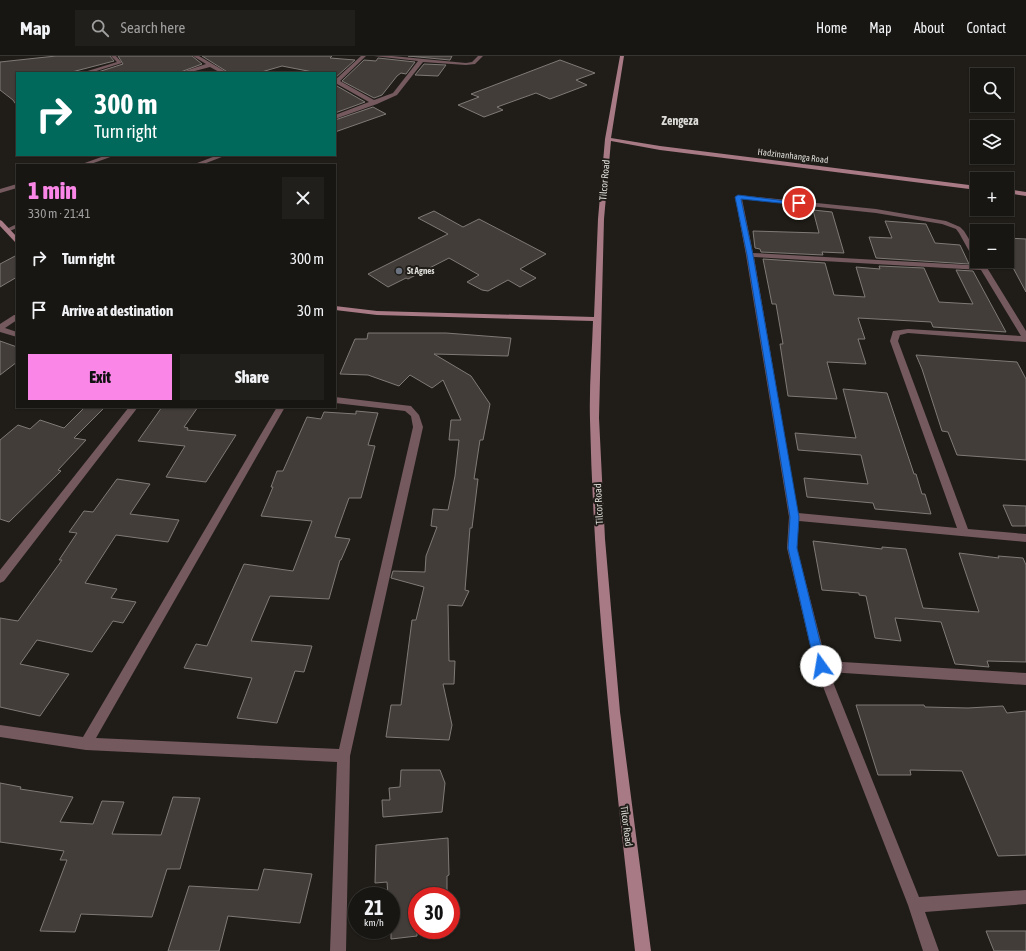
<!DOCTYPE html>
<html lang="en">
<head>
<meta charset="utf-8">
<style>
  :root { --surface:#181612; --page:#211f1b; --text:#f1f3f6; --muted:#9f9f9f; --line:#363532; --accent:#fa87e7 }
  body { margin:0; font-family:"Asap Condensed",sans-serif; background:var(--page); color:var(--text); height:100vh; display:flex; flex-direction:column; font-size:15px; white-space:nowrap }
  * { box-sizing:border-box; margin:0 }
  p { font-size:13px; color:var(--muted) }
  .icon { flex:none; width:22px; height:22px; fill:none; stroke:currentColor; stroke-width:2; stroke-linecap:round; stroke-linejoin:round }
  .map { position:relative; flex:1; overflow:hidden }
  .panel { position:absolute; left:16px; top:108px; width:320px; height:244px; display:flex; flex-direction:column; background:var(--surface); border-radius:0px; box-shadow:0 1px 3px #0004,0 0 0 1px var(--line) }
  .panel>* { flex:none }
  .hud { position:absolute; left:16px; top:16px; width:320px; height:84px; border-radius:0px; box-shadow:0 1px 3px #0004,0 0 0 1px var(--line); background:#00695c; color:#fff; overflow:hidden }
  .tools { position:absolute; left:970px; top:12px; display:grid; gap:8px }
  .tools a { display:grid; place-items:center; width:44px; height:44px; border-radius:0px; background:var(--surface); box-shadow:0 1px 3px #0004,0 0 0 1px var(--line); font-size:20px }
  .speed { position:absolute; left:348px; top:831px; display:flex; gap:8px; font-size:20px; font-weight:700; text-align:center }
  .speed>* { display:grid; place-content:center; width:52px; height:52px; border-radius:50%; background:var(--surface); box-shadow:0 1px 3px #0004,0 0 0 1px var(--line); line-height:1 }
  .speed small { font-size:10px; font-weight:400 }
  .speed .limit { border:6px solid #d22; background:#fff; color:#111 }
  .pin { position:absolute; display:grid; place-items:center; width:34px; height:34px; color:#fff; margin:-17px; border:2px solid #fff; border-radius:50%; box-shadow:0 1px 4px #0007 }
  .me { position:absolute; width:44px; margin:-22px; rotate:347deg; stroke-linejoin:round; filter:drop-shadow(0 0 3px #0008) }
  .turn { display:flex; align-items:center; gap:14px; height:84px; padding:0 12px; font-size:18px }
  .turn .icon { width:52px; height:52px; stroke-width:2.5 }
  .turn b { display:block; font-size:28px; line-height:34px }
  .round { display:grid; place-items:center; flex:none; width:42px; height:42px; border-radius:0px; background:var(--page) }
  .head { display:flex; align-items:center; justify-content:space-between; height:68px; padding:0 12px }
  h1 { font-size:24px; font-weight:800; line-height:30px; color:var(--accent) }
  .primary-button { display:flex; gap:8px; margin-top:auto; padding:8px 12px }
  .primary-button a { flex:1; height:46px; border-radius:0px; background:var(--accent); color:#111; font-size:16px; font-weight:800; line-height:46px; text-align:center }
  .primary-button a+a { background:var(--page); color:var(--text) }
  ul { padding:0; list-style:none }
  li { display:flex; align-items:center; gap:12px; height:52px; padding:0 12px }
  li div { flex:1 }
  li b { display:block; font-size:15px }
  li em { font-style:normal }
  header { display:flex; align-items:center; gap:24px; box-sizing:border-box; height:56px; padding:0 20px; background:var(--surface); border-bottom:1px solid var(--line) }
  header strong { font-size:19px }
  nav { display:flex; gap:22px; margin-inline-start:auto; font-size:14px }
  .search { width:280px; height:36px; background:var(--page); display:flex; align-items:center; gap:10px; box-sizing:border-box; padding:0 14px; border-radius:0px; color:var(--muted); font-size:15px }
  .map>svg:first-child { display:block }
  .building { fill:#423d39; stroke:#807a76 }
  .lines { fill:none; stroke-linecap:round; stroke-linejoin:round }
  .street { fill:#74595f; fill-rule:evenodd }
  .secondary { fill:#a77a85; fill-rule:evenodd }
  .route { fill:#1a73e8; stroke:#114b97 }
  .worship-dot { fill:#6b7280; stroke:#201d18; stroke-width:1.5 }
  .labels { text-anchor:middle; stroke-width:4; stroke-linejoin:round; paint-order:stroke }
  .far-street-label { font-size:9px; fill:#dddcd8; stroke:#201d18 }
  .far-poi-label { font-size:9px; font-weight:bold; fill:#dddcd8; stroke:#201d18; text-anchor:start }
  .street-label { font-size:10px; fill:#dddcd8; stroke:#201d18 }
  .far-district-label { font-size:12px; font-weight:bold; fill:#dddcd8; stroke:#201d18 }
</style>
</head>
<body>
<header>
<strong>Map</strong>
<div class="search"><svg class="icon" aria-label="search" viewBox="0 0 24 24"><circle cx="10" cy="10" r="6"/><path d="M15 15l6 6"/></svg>Search here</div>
<nav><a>Home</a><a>Map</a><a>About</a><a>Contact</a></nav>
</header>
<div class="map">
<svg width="1026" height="895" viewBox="0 0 1026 895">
  <rect width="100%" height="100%" fill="#201d18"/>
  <path class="building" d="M56,0H110L114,5L68,17H17V50L13,44L0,34V6Z
    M118,0H192L202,8L178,17L98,16L123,8Z
    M202,0H332L330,2L355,4L335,22V17L313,16L282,10L258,17H229Z
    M408,0H452L450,4Z
    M378,2L415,6L406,18L401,17L397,20L382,39L374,42L342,25L364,4L376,5Z
    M560,4L595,17L576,24L587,29L550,43L536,37L497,51L503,54L484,61L458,49L479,41L471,38Z
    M424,8L446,9L438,20L415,19Z
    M335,30H337L365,46L335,57Z
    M373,51L386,58L335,76V64Z
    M813,154L832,156L844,197L822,196L823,199L761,196L760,193L755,192L753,175L819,177Z
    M434,155L463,171L479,163L546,198L520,213L536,222L520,231L508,224L488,235L482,234L467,226L479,219L449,202L408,223L406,222L388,231L368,218L448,178L418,162Z
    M885,165L926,168L935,187L960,189L969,208L876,202L869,181L892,182Z
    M1007,182L1026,183V236L1010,206H1007Z
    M17,199V221L0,231V208Z
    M763,203L825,207L834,239L865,241L856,211L880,213L879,210L924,212L939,246L973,248L956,214L973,215L1006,276L933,271L931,266L858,262L865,283H858L866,308L827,306L837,343L788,340L780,288H783L776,248H772Z
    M368,277H446L511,282L508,300L434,298L471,320L490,348L483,384H480L474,423H478L472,472H470L465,534L469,535L462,550L448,549L449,605H455L454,628H443L452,669L449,684L386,681L391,649H401L412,564H416L424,531L391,522L393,515L425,516L426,500L437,471L431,470L433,453L448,454L455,420L459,384H449L451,364H461L443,324L432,332L410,319L399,330L368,319L340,318L355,283H367Z
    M0,285L17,291V306L0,319Z
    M916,299L1017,306L1026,323V404L957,399L948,376L942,375L922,313Z
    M843,333L887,337L914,418H916L922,438H925L931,458L875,453L873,447L807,441L804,422L868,428L861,399L798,394L795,377L856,382Z
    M85,351H105L74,382L86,384L58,414L61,415L9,466L0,463V384L18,369L30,373L40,364L64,372Z
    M162,351H198L184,371L188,372L187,374L236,379L206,426L166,421L185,390L138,385Z
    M356,355L378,357L368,389L375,390L361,442H349L335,481L350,483L341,504H340L329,543L270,540L251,585L312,590L304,616L295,615L277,667L237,662L252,622L184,612L196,588L207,590L244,508L293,515L312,465L261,460L273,431H271L277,415H283L307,361L321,363L324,356L356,358Z
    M117,423L150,428L130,458L179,464L168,486L116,479L85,527L117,533L111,542L136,546L123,567L113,565L92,596L37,584L20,608L69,618L40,660L0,651V562L18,565L62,504H59L77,477L69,476L84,455L93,456Z
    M1003,449L1026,450V470H1012Z
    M813,485L882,493V491L906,493L923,552L979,556L959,497L999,502L998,500L1023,502L1026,509V606L987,605L989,611L955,608L941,566L895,562L901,585L875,582L866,540L859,539V537L822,534Z
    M856,649H924L925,651L968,652L1003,650L1007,657L1026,655V799L998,800L962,715L910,714L911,719H878Z
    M401,714H440L445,727L442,756L383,761L382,744H390L389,732L400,731Z
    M0,727L21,731L20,733L73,741L60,766L93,768L102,745L124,746L112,778L161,779L173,741L200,742L180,813H167L152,861L81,858L75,876L40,875L67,804H60L64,795L0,786Z
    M448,782L449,819L447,820V840H417V880L391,883V840H388L387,826L375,827L376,789Z
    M264,813L312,818L300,867L228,860L219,895H168L189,830L258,834Z
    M986,875H1026V895H994Z"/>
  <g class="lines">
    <path class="street" d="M111,0H116L122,7L90,17H81L117,6Z
      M193,0H199L228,17H221L210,11L187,17H179L206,8Z
      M361,0H366L340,25L374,44L393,37L418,5L374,0H392L466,7L472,6L478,0H483L475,8L466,9L423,6L397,39L377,48L335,63V59L369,46L337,28L335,29V24Z
      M107,99H116L88,109H79Z
      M218,99H227L201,109H192Z
      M17,128V132L0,137V133Z
      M738,139L876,153L946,165L960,171L964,175L977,196V204L973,202L959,177L956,173L942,168L876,157L742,143L753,197L986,210L1026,275V286L908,277L900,279L898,285L968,473L1026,478V486L799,465L797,492L826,605L1026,617V629L829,616L919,841L1026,834V848L925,856L939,895H923L908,849L815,610L787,492L789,461L746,199L735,141ZM754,201L981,214L1021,280L908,273L893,275L890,285L957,472L798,457Z
      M17,168V172L7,176L4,174Z
      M14,259H17V264L5,272L17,276V281L0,276V268Z
      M335,341L411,350L419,359L423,371L350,700L346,895H330L337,706L86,694L0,681V669L83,681L277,351H285L96,682L339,693L413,371L411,360L405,355L335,347Z
      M129,351H138L4,525L0,527V514Z"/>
    <path class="secondary" d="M620,0H624L611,82L660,90L977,130V134L660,94L611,85L604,163L599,362L605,483L620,656L651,895H635C615,718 594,542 590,364C589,331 592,298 593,265L377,259L335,254V250L377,255L594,261L598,163L605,83Z
      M1007,133L1026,136V140L1007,137Z
      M0,164L2,165L17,181V187L15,186L0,170Z"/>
  </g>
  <path class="route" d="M738,139L802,147L799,149L741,143L753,199L799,461L797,492L826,610L825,613L821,615L817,613L815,610L788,492L790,461L747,199L735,141Z"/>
  <circle class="worship-dot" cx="399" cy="215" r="4"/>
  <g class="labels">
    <g class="far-street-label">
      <text transform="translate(793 100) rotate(7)" y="3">Hadzinanhanga Road</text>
    </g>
    <g class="far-poi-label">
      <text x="407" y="218">St Agnes</text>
    </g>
    <g class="street-label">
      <text transform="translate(604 124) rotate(-85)" y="4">Tilcor Road</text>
      <text transform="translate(598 448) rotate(-93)" y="4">Tilcor Road</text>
      <text transform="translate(627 770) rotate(83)" y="4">Tilcor Road</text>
    </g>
    <g class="far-district-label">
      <text x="680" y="69">Zengeza</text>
    </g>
  </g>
</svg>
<div class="tools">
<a><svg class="icon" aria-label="search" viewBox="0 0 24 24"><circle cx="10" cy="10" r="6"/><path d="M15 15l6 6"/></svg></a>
<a><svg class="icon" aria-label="layers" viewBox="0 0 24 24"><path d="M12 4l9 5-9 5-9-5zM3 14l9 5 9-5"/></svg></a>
<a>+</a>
<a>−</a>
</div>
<div class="speed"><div>21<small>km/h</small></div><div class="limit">30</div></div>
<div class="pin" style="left:799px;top:147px;background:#d93025"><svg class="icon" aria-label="arrive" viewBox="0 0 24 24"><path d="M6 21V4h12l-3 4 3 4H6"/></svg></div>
<svg class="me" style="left:821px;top:610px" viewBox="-20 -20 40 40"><circle r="19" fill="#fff"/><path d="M0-13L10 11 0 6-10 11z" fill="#1a73e8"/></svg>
<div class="hud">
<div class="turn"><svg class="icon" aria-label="right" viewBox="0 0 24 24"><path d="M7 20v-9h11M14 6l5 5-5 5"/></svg><div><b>300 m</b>Turn right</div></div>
</div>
<section class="panel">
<div class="head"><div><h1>1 min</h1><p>330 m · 21:41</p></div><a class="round"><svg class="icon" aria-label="close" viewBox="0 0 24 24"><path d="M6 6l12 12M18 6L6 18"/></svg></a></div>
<ul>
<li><svg class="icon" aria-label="right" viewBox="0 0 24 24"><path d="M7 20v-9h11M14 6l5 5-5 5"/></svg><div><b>Turn right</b></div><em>300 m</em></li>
<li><svg class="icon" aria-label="arrive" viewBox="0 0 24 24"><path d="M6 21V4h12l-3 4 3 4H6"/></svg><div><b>Arrive at destination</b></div><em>30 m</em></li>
</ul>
<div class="primary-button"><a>Exit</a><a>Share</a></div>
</section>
</div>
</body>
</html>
